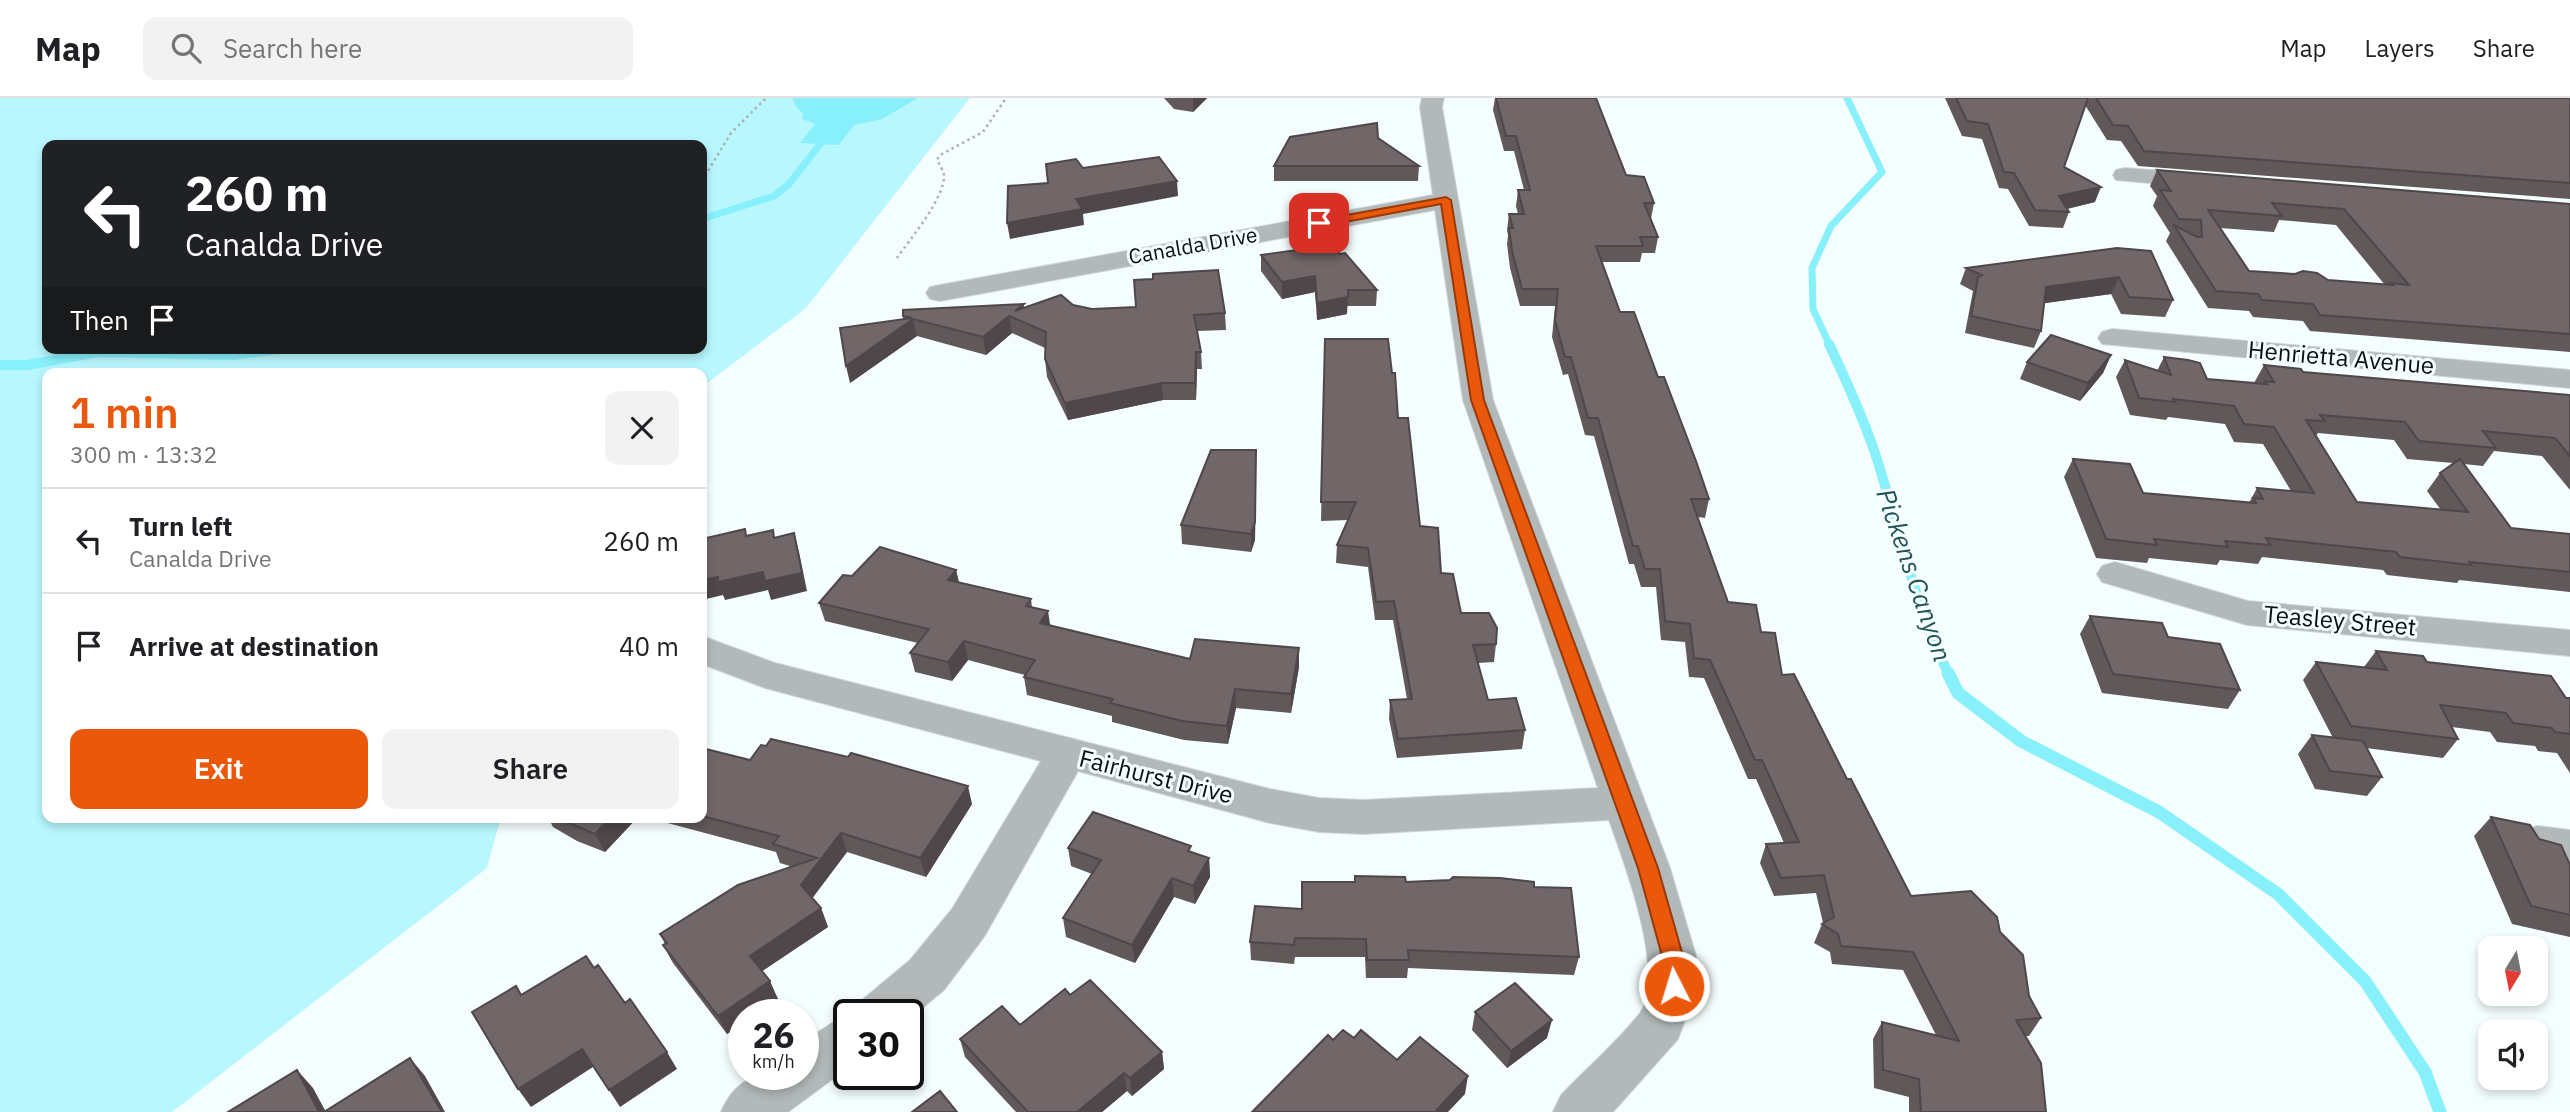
<!DOCTYPE html>
<html lang="en">
<head>
<meta charset="utf-8">
<style>
  :root { --surface:#fff; --page:#f2f2f2; --text:#202124; --muted:#757577; --line:#e0e0e0; --accent:#ea580c }
  body { margin:0; font-family:"IBM Plex Sans",sans-serif; background:var(--page); color:var(--text); height:100vh; display:flex; flex-direction:column; font-size:26px; white-space:nowrap }
  * { box-sizing:border-box; margin:0 }
  p { font-size:23px; color:var(--muted) }
  .icon { flex:none; width:38px; height:38px; fill:none; stroke:currentColor; stroke-width:2; stroke-linecap:round; stroke-linejoin:round }
  .map { position:relative; flex:1; overflow:hidden }
  .drawer { position:absolute; left:42px; top:270px; width:665px; height:455px; display:flex; flex-direction:column; background:var(--surface); border-radius:14px; box-shadow:0 4px 10px #0003 }
  .drawer>* { flex:none }
  .banner { position:absolute; left:42px; top:42px; width:665px; height:214px; border-radius:14px; box-shadow:0 4px 10px #0003; background:#202124; color:#fff; overflow:hidden }
  .needle { width:46px; rotate:190deg }
  .tools { position:absolute; left:2478px; top:838px; display:grid; gap:14px }
  .tools a { display:grid; place-items:center; width:70px; height:70px; border-radius:14px; background:var(--surface); box-shadow:0 4px 10px #0003; font-size:35px }
  .speed { position:absolute; left:728px; top:901px; display:flex; gap:14px; font-size:35px; font-weight:700; text-align:center }
  .speed>* { display:grid; place-content:center; width:91px; height:91px; border-radius:50%; background:var(--surface); box-shadow:0 4px 10px #0003; line-height:1 }
  .speed small { font-size:18px; font-weight:400 }
  .speed .limit { border:4px solid #111; border-radius:10px; background:#fff; color:#111 }
  .pin { position:absolute; display:grid; place-items:center; width:60px; height:60px; color:#fff; margin:-30px; border-radius:14px; box-shadow:0 4px 10px #0006 }
  .me { position:absolute; width:77px; margin:-38px; rotate:355deg; stroke-linejoin:round; filter:drop-shadow(0 0 5px #0008) }
  .turn { display:flex; align-items:center; gap:24px; height:147px; padding:0 28px; font-size:32px }
  .turn .icon { width:91px; height:91px; stroke-width:2.5 }
  .turn b { display:block; font-size:49px; line-height:60px }
  .then { display:flex; align-items:center; height:66px; padding:0 28px; background:#0003; gap:14px; font-size:26px }
  .round { display:grid; place-items:center; flex:none; width:74px; height:74px; border-radius:14px; background:var(--page) }
  .headline { display:flex; align-items:center; justify-content:space-between; height:119px; padding:0 28px }
  h1 { font-size:42px; font-weight:600; line-height:52px; color:var(--accent) }
  .button { display:flex; gap:14px; margin-top:auto; padding:14px 28px }
  .button a { flex:1; height:80px; border-radius:14px; background:var(--accent); color:#fff; font-size:28px; font-weight:600; line-height:80px; text-align:center }
  .button a+a { background:var(--page); color:var(--text) }
  ul { padding:0; list-style:none }
  li { display:flex; align-items:center; gap:21px; height:105px; padding:0 28px; border-top:2px solid var(--line) }
  li div { flex:1 }
  li b { display:block; font-size:26px }
  li em { font-style:normal }
  header { display:flex; align-items:center; gap:42px; box-sizing:border-box; height:98px; padding:0 35px; background:var(--surface); border-bottom:2px solid var(--line) }
  header strong { font-size:33px }
  nav { display:flex; gap:38px; margin-inline-start:auto; font-size:24px }
  .search { width:490px; height:63px; background:var(--page); display:flex; align-items:center; gap:18px; box-sizing:border-box; padding:0 24px; border-radius:14px; color:var(--muted); font-size:26px }
  .map>svg:first-child { display:block }
  .green { fill:#b9f7fe; fill-rule:evenodd }
  .water { fill:#87f0fb }
  .lines { fill:none; stroke-linecap:round; stroke-linejoin:round }
  .stream-far2 { stroke:#87f0fb; stroke-width:7 }
  .stream-far1 { stroke:#87f0fb; stroke-width:10 }
  .stream { stroke:#87f0fb; stroke-width:13 }
  .minor-casing { stroke:#cfd8d8; stroke-width:2 }
  .path { stroke:#aab2b2; stroke-width:2.5; stroke-dasharray:2.5 3.5; stroke-linecap:butt }
  .minor { fill:#b3b9b9; fill-rule:evenodd }
  .wall { fill:#615859; fill-rule:evenodd }
  .shaded-wall { fill:#4f4749 }
  .building { fill:#716668; stroke:#4f4749; stroke-width:2; fill-rule:evenodd }
  .route { fill:#ea580c; stroke:#983908; stroke-width:2 }
  .labels { text-anchor:middle; stroke-width:6; stroke-linejoin:round; paint-order:stroke }
  .far-street-label { font-size:21px; fill:#0a0f0f; stroke:#f5fefe }
  .street-label { font-size:24px; fill:#0a0f0f; stroke:#f5fefe }
  .water-label { font-size:26px; font-style:italic; fill:#235257; stroke:#f5fefe }
</style>
</head>
<body>
<header>
<strong>Map</strong>
<div class="search"><svg class="icon" aria-label="search" viewBox="0 0 24 24"><circle cx="10" cy="10" r="6"/><path d="M15 15l6 6"/></svg>Search here</div>
<nav><a>Map</a><a>Layers</a><a>Share</a></nav>
</header>
<div class="map">
<svg width="2570" height="1014" viewBox="0 0 2570 1014">
  <rect width="100%" height="100%" fill="#f5fefe"/>
  <path class="green" d="M0,0H970L806,210L702,289V275H47V719H501L487,770L172,1014H0ZM47,47H702V250H47Z"/>
  <path class="water" d="M793,0H918L882,21L854,27L839,47L800,45L815,26L802,21L803,16L795,7Z"/>
  <g class="lines">
    <path class="stream-far2" d="M702,121L774,98L789,86L828,36
      M1830,248L1813,211L1812,170L1831,128L1882,74L1847,0"/>
    <path class="stream-far1" d="M1829,246C1846,282 1862,317 1875,355C1899,429 1914,507 1949,577
      M0,267H28L97,254L232,257L288,250"/>
    <path class="stream" d="M1948,575L1958,595L2021,643L2159,714L2278,796L2365,883L2425,974L2440,1014"/>
    <g class="minor-casing">
      <path id="minor" d="M1422,0H1444L1442,9L1493,302L1670,770L1696,858L1698,888L1678,941L1613,1014H1553L1561,997C1586,971 1618,943 1640,915C1667,877 1624,764 1609,722L1364,736L1319,734L1270,725L1078,673L984,839L944,892L908,922V917H855L862,902L910,862L952,811L1041,663L765,590L702,566V538L775,565L1270,691L1319,700L1364,702L1598,690L1463,302L1435,112L940,203L930,201L926,195L930,189L940,187L1433,97L1420,9Z
        M2125,70L2204,76L2213,78L2216,83L2213,88L2204,90L2116,82L2113,77L2116,72Z
        M2112,231L2570,272V290L2102,246L2098,240L2102,234Z
        M2115,464L2248,503L2570,532V558L2247,527L2102,484L2097,476L2102,468Z
        M2537,728L2570,732V766L2537,762L2522,757L2515,745L2522,733Z
        M849,919V969L788,1014H721C739,973 764,976 803,976V944L832,925Z"/>
    </g>
    <path class="path" d="M702,83L731,35L766,0
      M897,160C910,141 945,100 944,77C943,72 940,67 937,62L940,57L983,34L1006,0"/>
    <use href="#minor" class="minor"/>
  </g>
  <path class="wall" d="M1164,0H1207L1193,14L1174,11Z
    M1495,0H1596L1626,77L1654,105L1651,121L1658,139L1655,155H1642L1640,164H1602L1620,214L1658,279L1709,401L1705,420L1698,419L1728,504L1761,534L1782,577L1847,681L1911,798L2000,834L2029,898L2041,920L2029,938H2025L2046,1014H1909V999L1874,990L1873,941L1882,924L1936,937L1903,872L1832,866L1830,854L1814,845L1822,826L1823,825L1816,795L1774,798L1760,765L1766,746L1784,745L1756,681H1748L1704,580L1689,579L1685,544L1661,542L1656,489H1641L1634,466H1629L1594,338L1585,337L1568,276L1563,277L1552,239L1555,208H1520L1510,170L1507,146L1508,137L1507,132L1509,116H1518L1516,108L1518,92H1524L1514,53H1504L1493,12Z
    M1945,0H2570V101L2138,68L2121,43L2107,42L2085,7L2064,69L2095,104L2067,111L2069,114L2063,130L2029,128L2008,91L1999,90L1982,41L1962,38Z
    M1378,40L1419,68L1418,83H1274V68Z
    M2157,72L2570,106V254L2310,233L2303,223L2253,219L2249,213L2208,210L2166,143L2170,135L2153,108L2157,98L2150,88ZM2279,122L2336,127L2385,187L2328,182L2249,173L2220,130L2274,134Z
    M2117,150L2173,202L2165,219L2121,216L2111,196L2044,205L2041,233L2034,250L1965,235L1973,193L1960,186L1966,170Z
    M1340,156L1377,192L1376,208H1347V216L1317,222L1315,194L1282,201L1261,173V157Z
    M1024,206V210L1073,207L1092,211L1225,215L1226,232L1197,233L1201,254L1202,271H1197L1196,302H1163L1068,322L1047,279L1045,261V250L1012,235L986,257L917,238L850,285L903,222V218Z
    M1325,241L1392,275L1398,320L1420,428L1441,475L1461,515L1496,546L1494,564L1478,565L1488,602L1525,632L1522,651L1397,660L1389,621L1390,602L1407,601L1393,522H1375L1368,469L1336,465L1337,447L1348,422L1321,423Z
    M2111,257L2103,275L2080,303L2020,281L2027,264Z
    M2164,259L2207,281L2254,285L2264,267L2303,274L2570,297V392L2542,358L2494,353L2483,368L2464,366L2511,430L2570,436V494L2459,482L2457,485L2387,477L2383,472L2262,459L2258,466L2220,462L2217,467L2149,460L2147,465L2096,460L2064,379L2073,361L2143,395L2249,405L2257,390L2291,393L2263,346L2234,344L2225,326L2168,319L2166,322L2130,317L2116,279L2125,262L2157,273ZM2318,335L2394,342L2407,361L2453,365L2440,375L2427,393L2441,412L2357,404L2316,338Z
    M1256,369L1255,442L1251,454L1182,446L1181,427Z
    M956,472L959,484L1031,501L1032,509L1051,528L1190,561L1299,569L1291,615L1236,610L1228,646L1184,642L1112,624V618L1027,597L1024,579L1025,577L968,562L952,583L915,574L910,555L918,545L825,523L819,505L852,478Z
    M2090,518L2168,539L2240,592L2228,611L2102,595L2080,536Z
    M2376,553L2427,564L2570,600V675L2557,655L2538,653L2535,648L2497,644L2490,634L2452,629L2458,641L2443,660L2366,650L2382,679L2367,698L2315,691L2298,656L2312,637L2333,640L2303,582L2316,564L2364,569Z
    M702,650L750,662L972,706L926,779L847,754L812,800L821,810L828,829L762,873L778,901L755,917H744V925L727,936L673,865L663,847L665,846L660,836L793,769L780,765L776,754L645,719H702Z
    M548,719H638L605,754L577,743L553,729Z
    M2491,719L2539,741L2570,767V839L2512,826L2474,738Z
    M1068,750L1192,754L1209,760L1210,779L1195,806L1174,799L1135,865L1066,839L1063,820L1092,776L1071,768Z
    M1406,784L1534,789L1579,859L1574,877L1408,870L1407,880H1366L1365,859H1295L1294,866L1251,862L1250,844L1302,811Z
    M1475,914L1547,940L1507,970L1472,932Z
    M1020,927L1162,954L1164,971L1132,998L1127,993L1102,1014H1016L965,959L960,941Z"/>
  <path class="shaded-wall" d="M1193,0H1207L1193,14Z
    M1177,83L1178,98L1083,116L1084,127L1010,141L1007,125L1076,101Z
    M2101,89L2095,104L2053,114L2059,98Z
    M1315,178V194L1282,201V184Z
    M2119,179L2111,196L2039,206L2046,189Z
    M1348,199L1347,216L1317,222V205Z
    M1009,218L1012,235L986,257L983,239Z
    M913,221L917,238L850,285L846,268Z
    M1196,254L1197,271L1196,302L1195,285Z
    M2111,257L2103,275L2080,303L2088,285Z
    M1162,285L1163,302L1068,322L1065,305Z
    M1256,352L1255,442L1251,454V436Z
    M794,435L799,454L807,493L771,502L768,492L725,502L723,497L702,502V482Z
    M956,472L960,490L948,482Z
    M1048,513L1051,532L1040,525Z
    M964,543L968,562L952,583L948,564Z
    M1299,550V569L1291,615V596Z
    M1235,591L1236,610L1228,646L1227,628Z
    M968,688L972,706L926,779L920,760Z
    M611,719H638L605,754L595,736Z
    M841,735L847,754L808,806L801,787Z
    M1209,760L1210,779L1195,806L1193,788Z
    M1172,780L1174,799L1135,865L1132,847Z
    M821,810L828,829L758,876L750,858Z
    M770,883L778,901L755,917H744V925L727,936L718,918Z
    M1552,922L1547,940L1507,970L1511,953Z
    M582,951L593,969L531,1009L518,991Z
    M667,954L677,971L620,1009L609,992Z
    M1162,954L1164,971L1132,998L1130,980Z
    M410,960L425,978L445,1014H442Z
    M297,972L313,990L326,1014H319Z
    M1124,975L1127,993L1102,1014H1077Z
    M1468,978L1465,996L1448,1014H1435Z"/>
  <path class="building" d="M1496,0H1596L1626,77L1644,79L1654,105H1644L1658,139H1640L1643,148H1596L1620,214H1634L1658,279H1664L1696,363L1709,401H1691L1728,504L1756,507L1761,534L1775,535L1782,577L1794,576L1847,681H1851L1911,798L1971,793L1997,819L2000,834L2023,857L2029,898L2041,920L2016,922L2041,965L2046,1014H1921L1919,981L1883,972L1882,924L1959,943L1913,854L1841,848L1838,836L1822,826L1834,819L1824,777L1781,780L1766,746L1799,744L1762,662H1755L1710,562L1694,560L1690,526L1665,523L1660,471H1645L1638,448H1633L1598,320H1588L1571,259H1565L1555,222L1558,191H1522L1512,153L1509,130H1513L1509,116H1524L1518,92H1530L1516,38H1506Z
    M1956,0H2088L2064,69L2101,89L2059,98L2069,114L2035,112L2014,75L2004,74L1988,26L1967,23Z
    M2096,0H2570V85L2144,53L2128,28L2113,27Z
    M1377,25L1378,40L1419,68H1274L1290,39Z
    M1159,59L1177,83L1076,101L1082,111L1007,125L1008,88L1048,85L1046,66L1076,61L1083,70Z
    M2157,72L2570,106V236L2320,217L2313,206L2262,202L2258,196L2216,193L2174,127L2197,139H2202L2201,122L2179,121L2160,92L2171,93ZM2272,105L2344,111L2409,187L2391,185L2393,187L2328,182L2317,175L2303,173L2295,176L2249,173L2208,112L2282,118Z
    M1333,147L1340,156L1345,155L1377,192H1348V199L1317,205L1315,178L1282,184L1261,157Z
    M2117,150L2151,153L2173,202L2129,199L2119,179L2046,189L2041,233L1971,218L1978,179L1982,177L1966,170Z
    M1218,172L1225,215L1194,217L1201,254H1196L1195,285H1162L1065,305L1045,261L1046,234L1009,218L983,239L913,221L846,268L840,230L912,220L903,218V212L1024,206L1015,213L1061,197L1073,207L1092,211L1136,209L1134,182L1153,181V176Z
    M2051,237L2111,257L2088,285L2027,264Z
    M1325,241H1388L1392,275H1395L1398,320H1408L1420,428L1438,430L1441,475L1453,476L1461,515H1489L1497,530L1496,546L1473,547L1488,602L1516,600L1525,632L1398,641L1390,602L1412,601L1394,503L1376,504L1368,450L1337,447L1356,404H1321Z
    M2164,259L2188,262L2200,265L2207,281L2267,286L2265,283L2274,284L2264,267L2301,271L2303,274L2570,297V358L2555,340L2483,333L2496,350L2419,343L2405,324L2320,317L2325,323L2306,322L2357,404L2468,414L2440,375L2460,361L2511,430L2570,436V474L2469,464L2471,467L2400,459L2396,454L2266,440L2270,447L2225,443L2228,449L2154,441L2157,447L2106,441L2073,361L2130,366L2143,395L2256,405L2253,400L2263,401L2257,390L2314,395L2274,329L2244,326L2234,308L2173,301L2175,304L2139,300L2125,262L2171,277Z
    M1211,352H1256L1255,424L1251,436L1181,427Z
    M745,431L746,438L773,432L774,440L794,435L802,475L765,483L763,474L718,484V479L702,482V441Z
    M880,449L956,472L948,482L1031,501L1026,508L1048,513L1040,525L1190,561L1195,541L1299,550L1291,596L1235,591L1227,628L1182,623L1110,605L1113,601L1024,579L1035,562L964,543L948,564L910,555L929,531L819,505L843,477L852,478Z
    M2090,518L2162,525L2168,539L2220,546L2240,592L2113,576Z
    M2376,553L2423,558L2427,564L2551,578L2566,600H2570V636L2555,634L2552,630L2513,625L2506,615L2440,607L2458,641L2351,628L2316,564L2387,572Z
    M2312,637L2363,643L2382,679L2330,673Z
    M771,641L848,659L851,655L968,688L920,760L841,735L801,787L821,810L750,858L770,883L718,918L663,847L667,845L660,836L738,787L817,760L773,746L779,738L702,718V650L750,662L761,647L766,648Z
    M1093,714L1191,748L1188,753L1209,760L1193,788L1172,780L1132,847L1063,820L1101,762L1068,750Z
    M558,719H611L595,736L567,724Z
    M2491,719L2530,727L2539,741L2561,747L2570,767V817L2531,808Z
    M1355,778L1405,779L1406,784L1450,782L1453,779L1500,780L1534,784V789L1571,790L1579,859L1408,852L1409,862H1367L1366,841L1295,840L1294,847L1250,844L1255,808L1302,811V784H1355Z
    M586,858L594,870L598,867L625,905L630,901L667,954L609,992L582,951L518,991L472,914L516,888L521,897Z
    M1090,882L1162,954L1130,980L1124,975L1077,1014H1028L960,941L1002,908L1020,927L1065,891L1070,897Z
    M1515,885L1552,922L1511,953L1475,914Z
    M1343,932L1354,940L1361,932L1397,962L1420,939L1468,978L1435,1014H1252L1328,937L1333,942Z
    M410,960L442,1014H324Z
    M297,972L319,1014H228Z
    M940,993L957,1014H912Z"/>
  <path class="route" d="M1446,99L1451,102L1484,302L1658,770L1683,858L1684,888L1681,894L1674,897L1667,894L1664,888L1662,858L1638,770L1471,302L1441,106L1319,129L1313,125L1319,122Z"/>
  <g class="labels">
    <g class="far-street-label">
      <text transform="translate(1193 148) rotate(-10)" y="7">Canalda Drive</text>
    </g>
    <g class="street-label">
      <text transform="translate(2341 260) rotate(5)" y="8">Henrietta Avenue</text>
      <text transform="translate(2340 523) rotate(5)" y="8">Teasley Street</text>
      <text transform="translate(1156 679) rotate(14)" y="8">Fairhurst Drive</text>
    </g>
    <g class="water-label">
      <text transform="translate(1914 477) rotate(71)" y="9">Pickens Canyon</text>
    </g>
  </g>
</svg>
<div class="tools">
<a><svg class="needle" viewBox="-14 -14 28 28"><path d="M0-13l5 13h-10z" fill="#e53935"/><path d="M0 13l5-13h-10z" fill="#757577"/></svg></a>
<a><svg class="icon" aria-label="sound" viewBox="0 0 24 24"><path d="M4 9h4l5-4v14l-5-4H4zM17 9q2 3 0 6"/></svg></a>
</div>
<div class="speed"><div>26<small>km/h</small></div><div class="limit">30</div></div>
<div class="pin" style="left:1319px;top:125px;background:#d93025"><svg class="icon" aria-label="arrive" viewBox="0 0 24 24"><path d="M6 21V4h12l-3 4 3 4H6"/></svg></div>
<svg class="me" style="left:1674px;top:888px" viewBox="-20 -20 40 40"><circle r="17" fill="#ea580c" stroke="#fff" stroke-width="3"/><path d="M0-11L8 9 0 5-8 9z" fill="#fff"/></svg>
<div class="banner">
<div class="turn"><svg class="icon" aria-label="left" viewBox="0 0 24 24"><path d="M17 20v-9H6M10 6l-5 5 5 5"/></svg><div><b>260 m</b>Canalda Drive</div></div>
<div class="then">Then<svg class="icon" aria-label="arrive" viewBox="0 0 24 24"><path d="M6 21V4h12l-3 4 3 4H6"/></svg></div>
</div>
<section class="drawer">
<div class="headline"><div><h1>1 min</h1><p>300 m · 13:32</p></div><a class="round"><svg class="icon" aria-label="close" viewBox="0 0 24 24"><path d="M6 6l12 12M18 6L6 18"/></svg></a></div>
<ul>
<li><svg class="icon" aria-label="left" viewBox="0 0 24 24"><path d="M17 20v-9H6M10 6l-5 5 5 5"/></svg><div><b>Turn left</b><p>Canalda Drive</p></div><em>260 m</em></li>
<li><svg class="icon" aria-label="arrive" viewBox="0 0 24 24"><path d="M6 21V4h12l-3 4 3 4H6"/></svg><div><b>Arrive at destination</b></div><em>40 m</em></li>
</ul>
<div class="button"><a>Exit</a><a>Share</a></div>
</section>
</div>
</body>
</html>
